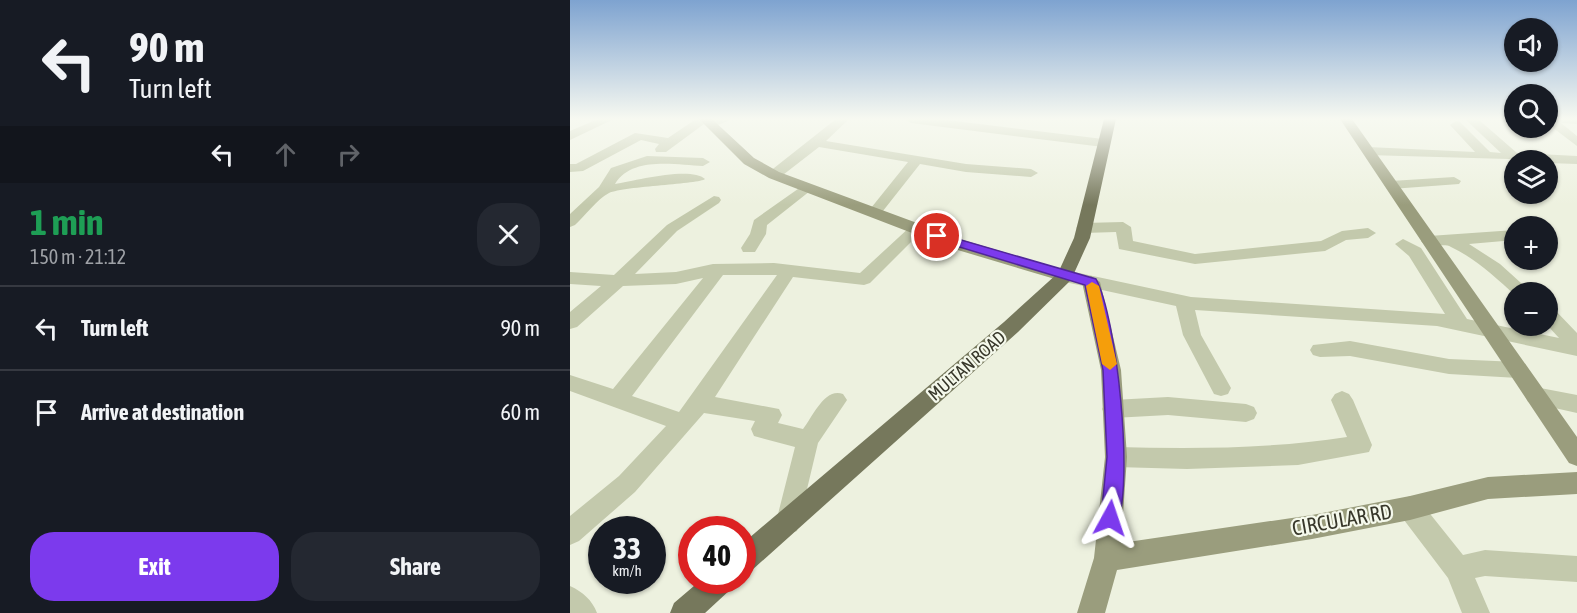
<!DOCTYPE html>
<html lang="en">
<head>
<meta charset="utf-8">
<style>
  :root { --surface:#171b24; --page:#242831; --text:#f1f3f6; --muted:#9ea1a6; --line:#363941; --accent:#7c3aed }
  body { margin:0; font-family:"Asap Condensed",sans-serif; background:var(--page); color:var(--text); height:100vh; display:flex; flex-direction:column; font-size:22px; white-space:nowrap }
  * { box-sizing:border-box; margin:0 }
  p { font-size:20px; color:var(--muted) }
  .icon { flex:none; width:33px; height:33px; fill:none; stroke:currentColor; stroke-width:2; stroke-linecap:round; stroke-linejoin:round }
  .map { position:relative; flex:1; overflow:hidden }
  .details { display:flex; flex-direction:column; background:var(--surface); width:570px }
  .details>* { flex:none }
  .guide { background:#171b24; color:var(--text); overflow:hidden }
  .tools { position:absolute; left:934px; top:18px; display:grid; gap:12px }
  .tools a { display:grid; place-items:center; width:54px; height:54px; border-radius:50%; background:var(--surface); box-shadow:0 2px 4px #0004; font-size:30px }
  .speed { position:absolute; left:18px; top:516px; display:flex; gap:12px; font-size:30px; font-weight:700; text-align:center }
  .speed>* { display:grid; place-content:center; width:78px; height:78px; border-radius:50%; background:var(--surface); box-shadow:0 2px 4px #0004; line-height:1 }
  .speed small { font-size:15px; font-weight:400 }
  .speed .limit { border:9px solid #d22; background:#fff; color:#111 }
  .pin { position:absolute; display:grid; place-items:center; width:51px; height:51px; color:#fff; margin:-26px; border:3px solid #fff; border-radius:50%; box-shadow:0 2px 6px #0007 }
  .me { position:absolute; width:66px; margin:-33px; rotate:5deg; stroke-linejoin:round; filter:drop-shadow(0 0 4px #0008) }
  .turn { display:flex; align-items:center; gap:21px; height:126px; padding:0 30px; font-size:27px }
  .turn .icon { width:78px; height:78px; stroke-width:2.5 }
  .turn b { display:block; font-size:42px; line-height:51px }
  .lanes { display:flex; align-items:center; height:57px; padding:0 30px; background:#0003; justify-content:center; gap:30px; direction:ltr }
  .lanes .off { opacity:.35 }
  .round { display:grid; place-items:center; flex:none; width:63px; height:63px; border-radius:24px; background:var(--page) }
  .headline { display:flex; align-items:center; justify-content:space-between; height:102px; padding:0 30px }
  h1 { font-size:36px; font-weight:700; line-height:45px; color:#1e9e55 }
  .action { display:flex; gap:12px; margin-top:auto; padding:12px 30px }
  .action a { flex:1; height:69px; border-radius:24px; background:var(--accent); color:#fff; font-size:24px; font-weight:700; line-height:69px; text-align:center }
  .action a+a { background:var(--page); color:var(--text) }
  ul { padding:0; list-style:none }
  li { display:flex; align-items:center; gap:18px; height:84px; padding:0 30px; border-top:2px solid var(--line) }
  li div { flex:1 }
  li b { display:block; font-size:22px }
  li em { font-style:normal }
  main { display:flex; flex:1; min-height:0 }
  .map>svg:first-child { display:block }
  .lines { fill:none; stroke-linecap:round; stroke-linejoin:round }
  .street { fill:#c3c9ac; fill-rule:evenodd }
  .secondary { fill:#9a9d7d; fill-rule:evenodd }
  .primary { fill:#76785c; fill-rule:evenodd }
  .route { fill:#7c3aed; stroke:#51269a; stroke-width:1.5 }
  .slow { fill:#f59e0b }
  .labels { text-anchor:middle; stroke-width:4.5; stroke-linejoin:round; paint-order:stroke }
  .street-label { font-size:18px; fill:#37372a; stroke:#f5f9ec }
  .near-street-label { font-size:21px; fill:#37372a; stroke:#f5f9ec }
</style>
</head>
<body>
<main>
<section class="details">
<div class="guide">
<div class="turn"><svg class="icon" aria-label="left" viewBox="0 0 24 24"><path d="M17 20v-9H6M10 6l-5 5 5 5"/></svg><div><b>90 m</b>Turn left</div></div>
<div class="lanes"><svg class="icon" aria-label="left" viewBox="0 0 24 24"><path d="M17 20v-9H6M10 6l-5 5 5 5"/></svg><svg class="icon off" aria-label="ahead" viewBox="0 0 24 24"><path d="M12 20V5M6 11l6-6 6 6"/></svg><svg class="icon off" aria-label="right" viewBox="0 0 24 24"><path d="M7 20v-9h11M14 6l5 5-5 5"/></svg></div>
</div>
<div class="headline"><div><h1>1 min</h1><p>150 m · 21:12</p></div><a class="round"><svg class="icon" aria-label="close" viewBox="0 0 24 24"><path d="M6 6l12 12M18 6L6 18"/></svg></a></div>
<ul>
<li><svg class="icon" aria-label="left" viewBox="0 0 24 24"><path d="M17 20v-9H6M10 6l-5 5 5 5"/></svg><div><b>Turn left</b></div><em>90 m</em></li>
<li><svg class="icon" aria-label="arrive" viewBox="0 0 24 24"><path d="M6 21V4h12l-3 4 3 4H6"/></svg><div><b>Arrive at destination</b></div><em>60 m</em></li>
</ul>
<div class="action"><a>Exit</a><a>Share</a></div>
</section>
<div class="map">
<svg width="1007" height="613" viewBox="0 0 1007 613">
  <rect width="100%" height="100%" fill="#edf1df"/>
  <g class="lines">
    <path class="street" d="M28,119H44L0,140V131Z
      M126,119H163L140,128L134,124L96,152H86L85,149L89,144L71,140L13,171L0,172V164H6L65,133L98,138Z
      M266,119H279L256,141L396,164L461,169L468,173L461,177L396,172L350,164L309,216L304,217L297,213L338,162L249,147L209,178H199V172Z
      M335,119H369L533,139L539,143L533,147L341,123Z
      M895,119H908L947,153L1007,156V164L978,163V160L798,155L792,151L798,147L905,152L880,125L886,121L890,122L920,152L931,153Z
      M978,119H1007V124L991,123L1007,136V146L978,124Z
      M77,156L133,158L140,162L133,166C105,165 62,156 45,184C64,181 121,166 135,179C130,184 55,186 39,193C27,199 15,216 5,225L0,227V214L29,187L41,168Z
      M884,177L891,181L889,184L821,189L814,185L821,181Z
      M235,184L240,185V191L197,225L196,234L185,252H173L171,248L180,234L184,220Z
      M144,196L149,197L151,200L149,203L107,231L65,274L106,272L143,264L204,263L290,273L341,226L346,224L354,229L300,283L294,285L223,277L145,397L209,409L212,415L208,423L233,429C243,416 255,387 273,394L277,400L273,406L248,443L227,531L218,534L209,531L206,522L225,447L184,436L181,429L185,421L134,413L65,492L9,541L0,545V516L49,476L96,426L0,391V375L43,389L133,278L106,284L53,286L7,327L0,329V312L31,286L0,284V272L44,275L97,225ZM153,275H207L109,412L62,396Z
      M553,222L561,227L563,241L625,254L751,241L772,231L798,228L806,233L798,238L776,240L755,251L625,264L549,249L546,232L514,233L506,228L514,223Z
      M945,230V240L899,244L930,264L961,292H945V295C926,278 905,258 881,247C872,242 859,251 851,241L859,236Z
      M833,239L851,248L897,319L989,338L978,326V307L984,309L1007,333V356L867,326L625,310L631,335L661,388L658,394L651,396L644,394L613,335L606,306L495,282L486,276L495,270L621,297L875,314L839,256L825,244Z
      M780,341L879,359L948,362L955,364L958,370L955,376L948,378L879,374L780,356L750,357L743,355L740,350L743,345Z
      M965,387L1007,395V413L958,402L955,396L958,390Z
      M772,391L779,394L783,400L802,445L799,452L728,465L617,469L546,467L538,464L535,457L538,450L546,447C623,449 700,449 777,437L761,400L765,394Z
      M598,397L676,404L684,407L687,413L684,419L676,422L598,415L543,418L535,415L532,409L535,403L543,400Z
      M840,496L849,500L893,555L915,550L1007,556V582L915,576L905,578L920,613H892L878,578L831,516L828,508L831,500Z
      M0,586C13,592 22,600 27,613H0Z"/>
    <path class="secondary" d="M129,119H142L184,158L209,172L393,240L501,272L504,276L495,282L381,248L199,178L174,164Z
      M770,119H782L1007,437V466L999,463Z
      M521,276L530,282L551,370L557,457L551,543L742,515L840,496L918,477L1007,472V494L918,499L840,520L742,539L547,570L535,613H507L524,558L535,457L531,370L512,282Z"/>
    <path class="primary" d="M534,119H546L520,238L501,280L448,332L181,571L172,575V544L434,322L488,273L504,238Z
      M131,580H165L161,589L135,613H100L104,603Z"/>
  </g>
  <linearGradient id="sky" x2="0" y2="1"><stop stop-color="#7ea3d0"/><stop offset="0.58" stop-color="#f7f9f1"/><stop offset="1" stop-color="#f7f9f1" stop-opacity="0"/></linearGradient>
  <rect width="1007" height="205" fill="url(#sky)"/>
  <path class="route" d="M367,233L526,279C547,318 564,483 547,524L540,527L534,524L531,518L537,457L533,370L515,285L363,239V234Z"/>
  <path class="slow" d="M522,282L529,286L547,364L540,370L532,364L516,286Z"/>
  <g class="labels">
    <g class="street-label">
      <text transform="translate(397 366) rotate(-41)" y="6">MULTAN ROAD</text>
    </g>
    <g class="near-street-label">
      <text transform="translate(772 520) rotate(-10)" y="7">CIRCULAR RD</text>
    </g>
  </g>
</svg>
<div class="tools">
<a><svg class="icon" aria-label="sound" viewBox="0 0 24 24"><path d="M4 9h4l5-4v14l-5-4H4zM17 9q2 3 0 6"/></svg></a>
<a><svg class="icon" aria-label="search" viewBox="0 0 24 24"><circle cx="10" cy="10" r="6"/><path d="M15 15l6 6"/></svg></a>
<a><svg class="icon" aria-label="layers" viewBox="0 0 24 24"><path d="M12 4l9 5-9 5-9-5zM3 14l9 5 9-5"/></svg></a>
<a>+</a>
<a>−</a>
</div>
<div class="speed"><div>33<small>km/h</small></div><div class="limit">40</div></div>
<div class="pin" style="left:367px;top:236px;background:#d93025"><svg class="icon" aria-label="arrive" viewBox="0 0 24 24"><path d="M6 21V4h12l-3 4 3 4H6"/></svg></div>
<svg class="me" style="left:540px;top:518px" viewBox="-20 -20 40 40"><path d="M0-17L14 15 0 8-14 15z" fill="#7c3aed" stroke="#fff" stroke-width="4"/></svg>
</div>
</main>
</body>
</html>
